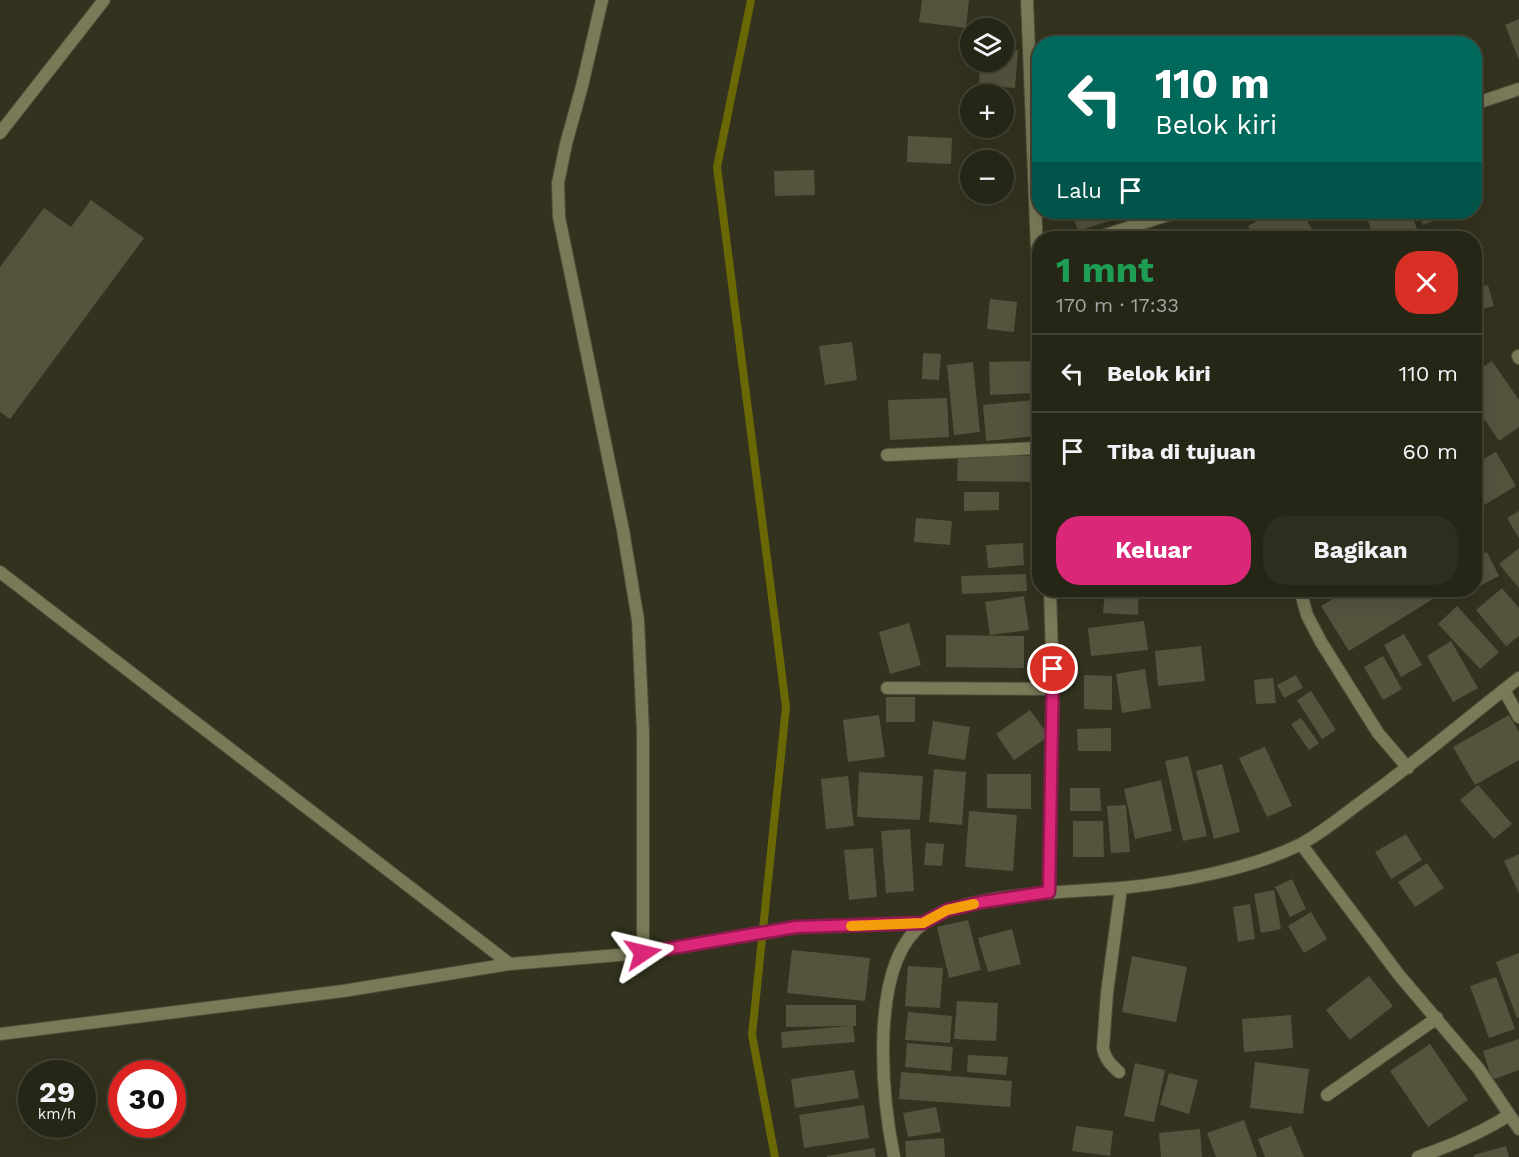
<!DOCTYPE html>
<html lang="id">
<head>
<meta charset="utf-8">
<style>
  :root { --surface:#262616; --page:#2e2e1f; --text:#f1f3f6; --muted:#a4a5a1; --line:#424335; --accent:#db2777 }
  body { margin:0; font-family:"Work Sans",sans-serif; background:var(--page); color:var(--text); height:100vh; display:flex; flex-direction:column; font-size:22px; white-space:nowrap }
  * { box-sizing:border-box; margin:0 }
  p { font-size:20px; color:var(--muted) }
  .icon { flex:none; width:33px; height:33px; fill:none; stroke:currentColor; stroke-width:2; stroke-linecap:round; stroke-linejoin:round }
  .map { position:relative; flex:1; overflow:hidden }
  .sheet { position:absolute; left:1032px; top:231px; width:450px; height:366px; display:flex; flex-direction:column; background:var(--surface); border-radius:24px; box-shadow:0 6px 24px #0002,0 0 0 2px var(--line) }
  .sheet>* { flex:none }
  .hud { position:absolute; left:1032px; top:36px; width:450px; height:183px; border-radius:24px; box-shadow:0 6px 24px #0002,0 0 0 2px var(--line); background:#00695c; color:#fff; overflow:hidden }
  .fabs { position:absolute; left:960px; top:18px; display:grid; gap:12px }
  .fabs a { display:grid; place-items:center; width:54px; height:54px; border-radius:50%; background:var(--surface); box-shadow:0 6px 24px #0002,0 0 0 2px var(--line); font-size:30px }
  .speed { position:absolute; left:18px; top:1060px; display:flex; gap:12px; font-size:30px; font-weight:700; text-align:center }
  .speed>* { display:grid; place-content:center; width:78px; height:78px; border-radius:50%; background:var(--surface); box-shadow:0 6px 24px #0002,0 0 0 2px var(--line); line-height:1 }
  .speed small { font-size:15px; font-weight:400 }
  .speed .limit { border:9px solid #d22; background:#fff; color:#111 }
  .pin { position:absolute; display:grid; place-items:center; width:51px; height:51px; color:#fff; margin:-26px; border:3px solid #fff; border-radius:50%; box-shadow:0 2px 6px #0007 }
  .me { position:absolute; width:66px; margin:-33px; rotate:80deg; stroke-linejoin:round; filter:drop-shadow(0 0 4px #0008) }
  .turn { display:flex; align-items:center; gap:21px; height:126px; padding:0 24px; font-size:27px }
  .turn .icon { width:78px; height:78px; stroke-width:2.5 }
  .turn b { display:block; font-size:42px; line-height:51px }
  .then { display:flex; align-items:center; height:57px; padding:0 24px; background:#0003; gap:12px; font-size:22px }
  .round { display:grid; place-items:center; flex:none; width:63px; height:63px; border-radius:24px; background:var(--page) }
  .summary { display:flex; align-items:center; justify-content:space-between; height:102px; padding:0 24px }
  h1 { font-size:36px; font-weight:700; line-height:45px; color:#1e9e55 }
  .action { display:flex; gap:12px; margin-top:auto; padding:12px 24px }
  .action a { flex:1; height:69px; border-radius:24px; background:var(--accent); color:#fff; font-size:24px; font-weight:700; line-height:69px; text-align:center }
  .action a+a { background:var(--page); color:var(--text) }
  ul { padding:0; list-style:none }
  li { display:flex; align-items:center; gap:18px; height:78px; padding:0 24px; border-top:2px solid var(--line) }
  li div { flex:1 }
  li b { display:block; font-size:22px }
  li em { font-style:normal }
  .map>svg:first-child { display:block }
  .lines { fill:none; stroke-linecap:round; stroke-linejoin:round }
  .stream { stroke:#6a6804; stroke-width:8 }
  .building { fill:#53533e }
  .minor-casing { stroke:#4d4d3a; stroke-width:14 }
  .minor { stroke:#7a7a59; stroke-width:12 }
  .route-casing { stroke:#8e194d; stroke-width:15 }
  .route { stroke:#db2777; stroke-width:10 }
  .slow { stroke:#f59e0b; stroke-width:10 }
</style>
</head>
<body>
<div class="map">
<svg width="1519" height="1157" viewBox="0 0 1519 1157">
  <rect width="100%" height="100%" fill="#32321e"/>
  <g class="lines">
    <path class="stream" d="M751,0L717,167L786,707L752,1035L775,1157"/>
  </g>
  <path class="building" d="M922,0H969L966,28L919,22Z
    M1519,19V60L1505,25Z
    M1368,34L1369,44H1335V38Z
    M1004,49L1018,50L1015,88L979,85L980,62H1004Z
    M908,136L952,138L951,164L907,162Z
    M814,170L815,195L775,196L774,171Z
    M91,200L144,238L10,419L0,412V267L44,208L71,227Z
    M1072,212H1120L1121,217L1078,231Z
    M1274,212H1302L1317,238H1254L1248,226Z
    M1365,212H1411L1420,238H1374Z
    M1417,212H1454L1423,225Z
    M1488,285L1494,306L1476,311L1474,289Z
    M990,299L1017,302L1014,332L987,329Z
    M852,342L857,380L825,385L819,346Z
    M923,353L941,354L939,380L922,379Z
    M1035,361L1036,393L990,395L989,362Z
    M1492,361L1519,400V427L1499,441L1474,404V373Z
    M973,362L980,432L954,435L947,365Z
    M947,398L949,437L890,440L888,400Z
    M1034,400L1038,436L986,441L983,405Z
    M1496,452L1516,486L1476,510L1474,507V464Z
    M958,455L1035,456L1034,482L957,481Z
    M964,492H999V510L964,511Z
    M1519,511V538L1507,518Z
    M916,518L952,521L950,545L914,542Z
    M1023,543L1024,565L988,568L986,545Z
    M1519,548V588L1499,564Z
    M1487,552L1499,576L1474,589V558Z
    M1026,574L1027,591L962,594L961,576Z
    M1502,588L1519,608V636L1506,646L1476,610Z
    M1105,590H1139L1138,615L1103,613Z
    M1348,590H1427L1430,595L1428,590H1452L1433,599L1349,651L1321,606Z
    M1024,596L1029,630L990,635L985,602Z
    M1457,606L1499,652L1480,669L1438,624Z
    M1144,621L1148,650L1091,656L1088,628Z
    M909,623L921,665L890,674L879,632Z
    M1404,634L1422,665L1401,677L1384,645Z
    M946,635L1024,636V668L946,667Z
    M1451,641L1478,688L1453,702L1427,656Z
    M1201,646L1205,681L1158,686L1155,651Z
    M1383,656L1402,689L1383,700L1364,667Z
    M1145,669L1151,708L1122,713L1116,674Z
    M1084,675L1112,676V710L1084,709Z
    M1296,675L1303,688L1284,698L1277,685Z
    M1273,678L1276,703L1256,704L1254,680Z
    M1311,691L1336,730L1322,739L1297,700Z
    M886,697H915V722H886Z
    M1030,710L1049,736L1014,760L996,734Z
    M879,715L885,757L848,762L843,720Z
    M1509,715L1519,732V760L1475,785L1453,747Z
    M1301,718L1319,743L1309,750L1291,724Z
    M933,721L970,727L965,760L928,754Z
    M1111,728V751H1078L1077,729Z
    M1265,747L1292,806L1267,817L1239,758Z
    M1188,756L1207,836L1183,841L1165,761Z
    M1222,764L1240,832L1214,839L1196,771Z
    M934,769L966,772L962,825L929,822Z
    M859,772L923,776L920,820L857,817Z
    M987,774H1031V809L987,808Z
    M848,776L854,826L826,829L821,779Z
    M1161,780L1172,831L1135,839L1124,789Z
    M1478,785L1512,824L1494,839L1460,800Z
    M1070,788H1100L1101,811H1070Z
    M1126,805L1130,852L1111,853L1107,806Z
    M969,811L1017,815L1013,871L965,867Z
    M1073,821H1103L1104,857H1073Z
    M910,829L914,891L886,893L881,831Z
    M1406,834L1422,860L1391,879L1375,852Z
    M926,843L944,844L942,866L924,865Z
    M873,848L877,897L849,900L844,850Z
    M1519,854V893L1504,861Z
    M1427,863L1444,888L1415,907L1398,882Z
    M1292,879L1306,909L1290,917L1275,887Z
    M1274,890L1281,929L1261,933L1254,894Z
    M1250,904L1255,939L1238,942L1233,907Z
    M1311,912L1327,939L1304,953L1288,926Z
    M968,920L981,970L949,978L937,927Z
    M1012,929L1021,964L988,972L978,938Z
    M792,950L870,958L865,1001L787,993Z
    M1519,953V1017L1517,1018L1496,962Z
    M1132,956L1187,967L1176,1022L1122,1012Z
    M908,966L943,968L940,1008L905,1006Z
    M1369,976L1393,1006L1350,1040L1326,1010Z
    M1496,977L1515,1029L1489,1038L1470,986Z
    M957,1001L998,1003L996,1041L954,1039Z
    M786,1005H856V1026H853L855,1042L782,1048L781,1032L849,1026L786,1027Z
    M908,1012L952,1016L950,1043L905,1040Z
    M1291,1015L1293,1048L1244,1052L1242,1019Z
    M1519,1039V1070L1492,1080L1483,1051Z
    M907,1043L953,1047L951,1071L905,1067Z
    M1430,1044L1468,1100L1428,1127L1390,1071Z
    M968,1055L1008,1057L1006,1075L967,1072Z
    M1255,1062L1309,1069L1303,1114L1250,1108Z
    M1135,1063L1165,1070L1154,1122L1124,1116Z
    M854,1070L859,1098L795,1108L791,1079Z
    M901,1072L1012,1081L1010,1107L899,1099Z
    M1169,1073L1198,1080L1189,1114L1160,1105Z
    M864,1105L869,1138L804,1148L799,1115Z
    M936,1107L941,1132L908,1137L903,1113Z
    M1244,1120L1257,1157H1216L1207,1133Z
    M1076,1126L1113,1131L1110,1156L1072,1151Z
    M1291,1126L1304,1157H1265L1258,1139Z
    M1200,1129L1202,1157H1161L1159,1133Z
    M944,1138L945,1157H906L905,1141Z
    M1506,1146L1509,1157H1474V1155Z
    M874,1148L876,1157H827V1156Z"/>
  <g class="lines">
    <g class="minor-casing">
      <path id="minor" d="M602,0L582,86L566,144L558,183L559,217L623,530L638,620L643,732V953
        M1027,0L1040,326
        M1474,104L1519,89
        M0,133L104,0
        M1096,238L1177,212
        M1518,356L1519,358
        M887,455L1040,448
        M0,572L510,964
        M1300,590L1307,615L1321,642L1378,733L1408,768
        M887,688L1053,689
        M1504,690L1519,717
        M1301,844L1399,975L1478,1068L1519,1129
        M1049,892L1053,689L1050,590
        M0,1034L343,991L510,964L643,953L796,927L923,923
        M1119,1072C1111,1065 1105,1059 1103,1048L1107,993L1121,888
        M1327,1095L1437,1018
        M894,1157C882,1097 868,963 924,923C969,891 1065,893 1120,888C1175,883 1252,869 1301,844C1322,833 1342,816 1361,802C1415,763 1466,719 1519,678
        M1418,1157C1450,1146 1480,1134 1509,1115"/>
    </g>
    <use href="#minor" class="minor"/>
  </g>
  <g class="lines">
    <g class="route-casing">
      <path id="route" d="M643,953L796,927L923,923L947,910L982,902L1049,892L1053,669"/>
    </g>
    <use href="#route" class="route"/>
    <path class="slow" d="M851,926L923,923L947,910L974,904"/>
  </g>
</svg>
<div class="fabs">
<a><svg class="icon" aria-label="layers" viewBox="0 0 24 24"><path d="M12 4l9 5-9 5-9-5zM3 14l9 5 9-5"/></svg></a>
<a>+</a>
<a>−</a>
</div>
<div class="speed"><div>29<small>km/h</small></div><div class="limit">30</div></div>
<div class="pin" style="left:1053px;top:669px;background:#d93025"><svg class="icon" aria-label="arrive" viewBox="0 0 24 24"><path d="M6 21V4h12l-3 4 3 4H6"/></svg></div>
<svg class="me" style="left:643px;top:953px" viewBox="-20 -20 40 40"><path d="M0-17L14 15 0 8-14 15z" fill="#db2777" stroke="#fff" stroke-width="4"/></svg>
<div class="hud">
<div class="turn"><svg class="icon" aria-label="left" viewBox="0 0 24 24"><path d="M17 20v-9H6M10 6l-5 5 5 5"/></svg><div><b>110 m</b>Belok kiri</div></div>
<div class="then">Lalu<svg class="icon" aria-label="arrive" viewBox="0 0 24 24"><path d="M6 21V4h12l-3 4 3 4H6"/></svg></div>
</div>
<section class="sheet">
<div class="summary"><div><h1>1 mnt</h1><p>170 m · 17:33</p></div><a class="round" style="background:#d93025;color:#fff"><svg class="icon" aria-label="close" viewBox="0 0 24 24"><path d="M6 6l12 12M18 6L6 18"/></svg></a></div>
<ul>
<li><svg class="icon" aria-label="left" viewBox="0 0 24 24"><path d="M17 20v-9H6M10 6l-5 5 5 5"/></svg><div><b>Belok kiri</b></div><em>110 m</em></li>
<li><svg class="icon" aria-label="arrive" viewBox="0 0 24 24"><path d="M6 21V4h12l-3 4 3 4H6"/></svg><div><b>Tiba di tujuan</b></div><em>60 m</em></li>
</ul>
<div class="action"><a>Keluar</a><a>Bagikan</a></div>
</section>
</div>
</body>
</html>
